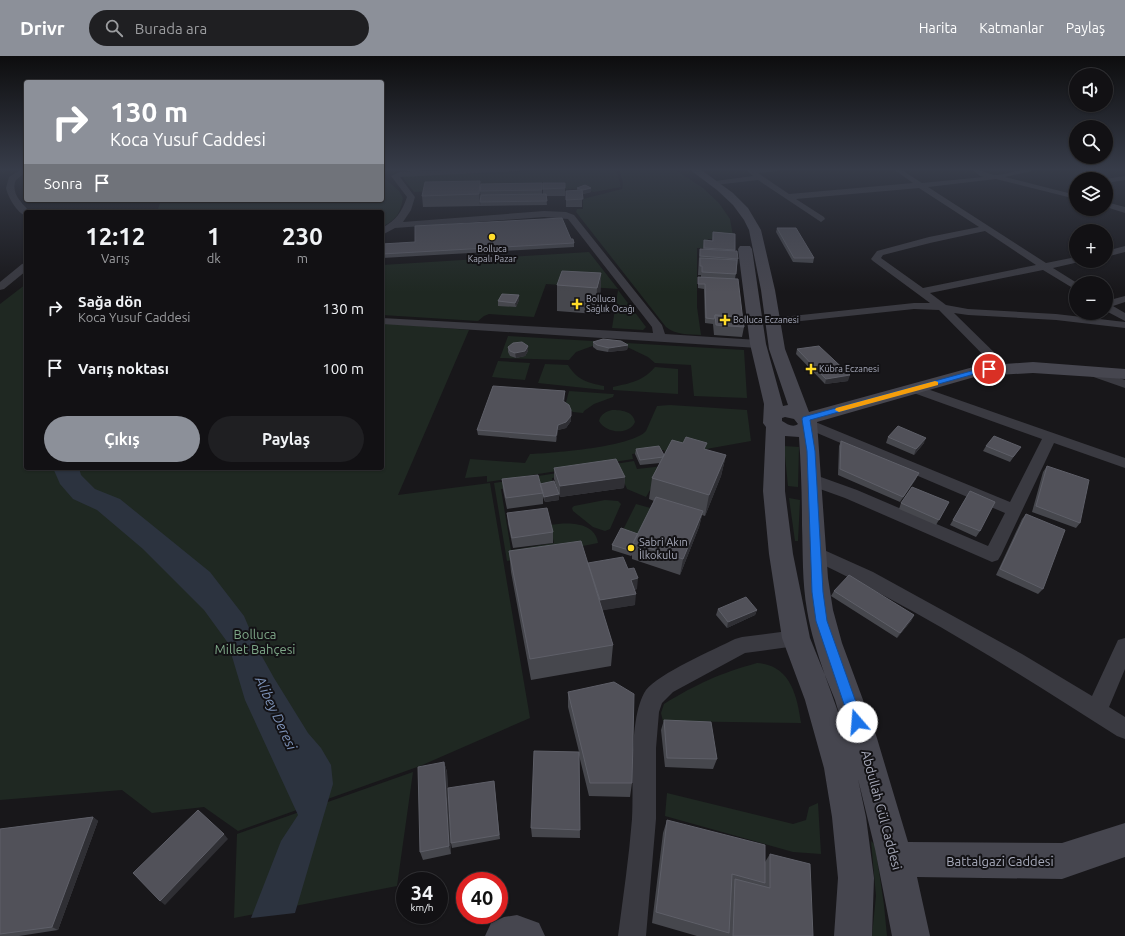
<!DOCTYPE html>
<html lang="tr">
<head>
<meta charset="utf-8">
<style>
  :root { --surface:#121114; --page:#1f1f22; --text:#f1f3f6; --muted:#9c9da0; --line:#313134; --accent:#8c9099 }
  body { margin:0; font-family:Ubuntu,sans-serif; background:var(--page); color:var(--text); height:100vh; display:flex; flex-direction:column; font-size:15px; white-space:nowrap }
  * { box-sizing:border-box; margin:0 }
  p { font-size:13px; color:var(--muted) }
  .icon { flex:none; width:22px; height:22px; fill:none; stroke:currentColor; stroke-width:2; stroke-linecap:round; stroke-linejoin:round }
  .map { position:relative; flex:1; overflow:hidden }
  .drawer { position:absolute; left:24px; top:154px; width:360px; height:260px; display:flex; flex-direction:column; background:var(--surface); border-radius:4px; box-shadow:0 1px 3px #0004,0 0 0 1px var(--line) }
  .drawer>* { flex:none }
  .hud { position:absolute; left:24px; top:24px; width:360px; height:122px; border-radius:4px; box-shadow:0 1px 3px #0004,0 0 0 1px var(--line); background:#8c9099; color:#fff; overflow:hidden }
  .fabs { position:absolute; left:1069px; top:12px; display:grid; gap:8px }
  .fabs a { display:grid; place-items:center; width:44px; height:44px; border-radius:50%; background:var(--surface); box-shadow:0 1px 3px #0004,0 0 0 1px var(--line); font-size:20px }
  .speed { position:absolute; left:396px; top:816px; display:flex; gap:8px; font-size:20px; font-weight:700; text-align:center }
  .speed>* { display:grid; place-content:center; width:52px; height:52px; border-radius:50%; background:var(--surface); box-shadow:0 1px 3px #0004,0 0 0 1px var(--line); line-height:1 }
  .speed small { font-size:10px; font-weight:400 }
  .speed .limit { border:6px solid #d22; background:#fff; color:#111 }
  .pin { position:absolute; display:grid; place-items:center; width:34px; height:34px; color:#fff; margin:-17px; border:2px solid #fff; border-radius:50%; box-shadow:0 1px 4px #0007 }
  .me { position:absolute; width:44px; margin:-22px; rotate:342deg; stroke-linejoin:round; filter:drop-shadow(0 0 3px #0008) }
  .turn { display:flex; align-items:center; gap:14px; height:84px; padding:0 20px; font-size:18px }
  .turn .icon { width:52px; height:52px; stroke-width:2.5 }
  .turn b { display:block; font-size:28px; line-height:34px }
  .then { display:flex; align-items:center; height:38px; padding:0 20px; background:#0003; gap:8px; font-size:15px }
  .eta { display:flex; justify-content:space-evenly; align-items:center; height:68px; text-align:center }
  .eta b { font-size:24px; font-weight:700; line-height:28px }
  .cta { display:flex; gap:8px; margin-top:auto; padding:8px 20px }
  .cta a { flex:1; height:46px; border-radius:24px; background:var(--accent); color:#fff; font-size:16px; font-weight:700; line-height:46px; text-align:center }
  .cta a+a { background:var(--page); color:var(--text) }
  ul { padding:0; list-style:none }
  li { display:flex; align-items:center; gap:12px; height:60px; padding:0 20px }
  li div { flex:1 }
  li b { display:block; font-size:15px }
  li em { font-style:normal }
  header { display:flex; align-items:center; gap:24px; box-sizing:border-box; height:56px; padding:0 20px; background:var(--accent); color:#fff }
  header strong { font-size:19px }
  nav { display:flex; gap:22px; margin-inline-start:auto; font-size:14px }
  .search { width:280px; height:36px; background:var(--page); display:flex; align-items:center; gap:10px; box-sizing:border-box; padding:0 14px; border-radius:22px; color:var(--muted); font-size:15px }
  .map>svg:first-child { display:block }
  .green { fill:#1f2822 }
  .water { fill:#2c333f }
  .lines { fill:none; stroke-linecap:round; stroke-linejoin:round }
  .street { fill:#3a3a41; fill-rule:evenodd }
  .secondary { fill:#46464f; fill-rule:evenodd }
  .wall { fill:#46474d }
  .shaded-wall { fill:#2f2f34 }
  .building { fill:#515159; stroke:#5e5f68 }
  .route { fill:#1a73e8; stroke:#114b97 }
  .slow { fill:#f59e0b }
  .poi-dot { fill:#ffdc2a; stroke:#131215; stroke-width:1.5 }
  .labels { text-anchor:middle; stroke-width:4; stroke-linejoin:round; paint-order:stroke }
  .far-poi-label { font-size:9px; fill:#a8abbb; stroke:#131215; text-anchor:start }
  .poi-label { font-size:11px; fill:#a8abbb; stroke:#131215; text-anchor:start }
  .near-park-label { font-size:13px; fill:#7ea788; stroke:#131215 }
  .near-street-label { font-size:13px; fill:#a8abbb; stroke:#131215 }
  .near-water-label { font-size:14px; font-style:italic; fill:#7d92b8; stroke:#131215 }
</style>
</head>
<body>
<header>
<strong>Drivr</strong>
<div class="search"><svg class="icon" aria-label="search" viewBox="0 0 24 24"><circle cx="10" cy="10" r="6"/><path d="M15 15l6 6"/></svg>Burada ara</div>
<nav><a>Harita</a><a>Katmanlar</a><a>Paylaş</a></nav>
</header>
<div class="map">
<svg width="1125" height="880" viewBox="0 0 1125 880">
  <rect width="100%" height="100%" fill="#18171a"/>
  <path class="green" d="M579,113H616L621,131L594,136L585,133L515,134L513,132L414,136L403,122L407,120Z
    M619,113H674L703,132L719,147L730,163L734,185L708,183L707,192H697V251L701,279C689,278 675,279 666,271L576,156L577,153H583V143L622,133L623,127Z
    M382,120L399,135L403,142C400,158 397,163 382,171V156H157L161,144H382Z
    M589,196L618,233L546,228L534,261L489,258L484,260L478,265L382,259V209Z
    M26,228V412H382V267L469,274L398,439L490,427L530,662L420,710L238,775L204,751L152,757L122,734L0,744V248Z
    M618,234L646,271L643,274L612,272Z
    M508,280L744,294L747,342L694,340L691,309L655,307L648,301L625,290L598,288L576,296L569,304L500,302Z
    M498,305L530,307L525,324L492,321Z
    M545,308L568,309C577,324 588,327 604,330V334L538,327Z
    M655,311L678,313V338L613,334V331C631,327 643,325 655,311Z
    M569,335L612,338H614L613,341L594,348L584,355L583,357L573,356L565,350Z
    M670,349L747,354L751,385L667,400L664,394L632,398L633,403L487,426V420L465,422L470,403L525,407L530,398C553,397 632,391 646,375L657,350Z
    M612,354C621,354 633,355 635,366C629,380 605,377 599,365C601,358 605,356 612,354Z
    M784,390L799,391L798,431L788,430Z
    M634,405L637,413L664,410L646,441L627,433L618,412L552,422L553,429H539L501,433L511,494L554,487L550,469C567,466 595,465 598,487L507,505L494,427Z
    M789,442L800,444L798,485H795Z
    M605,444L618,445L621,448L610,473L605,475L593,471L573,455L572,452L574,450Z
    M636,448L654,453L640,482L622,476Z
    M757,607C790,609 797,639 801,667L663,665L661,657L664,648C696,628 721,617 757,607Z
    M413,716L397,830L234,862L237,778Z
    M667,737L793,768L806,764L809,751L818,747L821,798L793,796L665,760Z
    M871,785L875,789L884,849L887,880H872L876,840Z"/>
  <path class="water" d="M53,412H79L81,419L95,433L120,443L210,516L244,560L259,595L274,622L308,677L321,692L331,709L333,728L295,857L251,862L281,785L298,759L245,644L228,587L204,554L143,493L97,454L73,443L60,428Z"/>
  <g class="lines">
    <path class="street" d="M22,113H26V116L16,124C10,137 22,147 30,156H26V160C17,157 8,141 6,132L9,121Z
      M475,113H523L519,115L400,121L415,141L411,154L403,166L544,155L566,156L574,159L662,269L665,278L758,284L762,285L764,288L762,291L758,292L382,268V262L653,277L652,271L568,163L544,161L395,172L382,179V172C396,164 402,156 407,141L391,120L400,116Z
      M746,113H781L778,115L758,117L789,138L913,127L893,113H900L922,127L984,121L980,120L972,113C981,113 988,119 997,119C1009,118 1020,113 1032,113V115L1005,121L1076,139V143L996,123L928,131L1046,207L1076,201V205H1080L1079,206L1053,212L1077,227L1076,234L1043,214L930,237L946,249L968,253L1056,258L1125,266V272L1056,264L968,259L954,257L1006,308L1008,311L1006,314H998L939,254L914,253L773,268L769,267L767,265L769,263L773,262L914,247H930L873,205L871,203L877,195L929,181L979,171L919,132L796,143L824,161L825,163L821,166L758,124L715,129L711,127L715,125L753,120ZM985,175L1036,209L923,232L881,202L883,199L930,187Z
      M1125,120V124L1106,127L1105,123Z
      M1106,146L1125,151V157L1106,151Z
      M1125,190V196L1106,201V195Z
      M26,207V215L4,233L0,234V226L22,208Z
      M1125,240V246L1113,250L1125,257V265L1106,255V245Z
      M1089,311L1125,324V332L1085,318L1083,315L1085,312Z
      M916,329L1125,402V412L1054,387L1001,499L998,504L992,506L845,442L806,428L804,424L806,420L812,419L818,420L857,434L988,490L1005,457L803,371L801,368L803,365L808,364L813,365L1010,446L1042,383L911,336L909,333L911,330Z
      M815,490L873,516L1022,598L1092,640L1118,584L1125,582V613L1109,651L1125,661V683L1117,680C1017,616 916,552 809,502L806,497L809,492Z
      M796,574L803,576L806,582L803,588L796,590L745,597L673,636L662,647L659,656L656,692V763L646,880H618C623,841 629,802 632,763C634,729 628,661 646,634C658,618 715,593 735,583L742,581Z"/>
    <path class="secondary" d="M689,113H700L733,137L748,152L761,174L775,234L785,293L809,356L977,310L1033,306L1125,313V323L1033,317L978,320L817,366L828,522L833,554L842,587L876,679L908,786L1062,787L1125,767V801L1062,823L917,821L930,880H892L875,793L858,723L866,761L874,822L872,880H834L838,822L832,761L824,712L805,644L782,582L769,498L763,435L766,371L763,367L764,348L750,288L738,193L740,190H750L752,193L766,288L783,350L788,349L769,293L761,234L749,174L744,164L733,149L717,134ZM785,361L794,363L798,368C793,372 787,368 782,365V362ZM785,380L799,381C801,410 802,440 802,469C803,497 802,526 807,554C814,598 835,641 847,684L835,644L810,582L793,498L785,435Z
      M517,859L539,867L545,880H485L491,867L504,861Z"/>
  </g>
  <path class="wall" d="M407,113H456L407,115Z
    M480,125L481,131L542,127V138H543V127L565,132V140H546L547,149L480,150L481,141L480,150L423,151L422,140Z
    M577,132H591V136L583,138L582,137V151H566V135L577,134Z
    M777,172L814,202L813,207L793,206L776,176Z
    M713,176L735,178V195L738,203L735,223L744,271L742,281L714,279L713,268L705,267L704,233L698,232V221H701V219H698L699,201L700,193H703L704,184L712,185Z
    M574,187V191L382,202V188Z
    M601,217L600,243L596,258L557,255V229Z
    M519,239V244L516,251L498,250V245Z
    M593,286L628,289L627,294L608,296L597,294L593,291Z
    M508,291L528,295L525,300L516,302L510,300L508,296Z
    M797,293L848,325L825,328L796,298Z
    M565,335V340L564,346L571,354V365L566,372L558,374L556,386L478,379L477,374Z
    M888,381L924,387L914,399L886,387Z
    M841,385L916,423L900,446L838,419L839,390Z
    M986,390L1017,396L1010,406L983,395Z
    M636,393L664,399L705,394L726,399L721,420L705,460L702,459L699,471L680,519L632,503V499L631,500L612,494V489L638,478L654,445L649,443L652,422L660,407L640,409L635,398Z
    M1047,410L1080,467L1076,472L1032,456L1043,416Z
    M554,412L625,421L624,432L560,441L554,423Z
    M502,423L540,428L559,438V444L545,446L543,441V448L507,453L503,434Z
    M970,435L980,475L976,481L950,469Z
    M949,446L936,469L899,453L901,447Z
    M507,457L553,476V487L513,492L508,468Z
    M1026,458L1043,533L1038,538L996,519L1022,463Z
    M509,495L628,513L637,533L634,534L635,549L602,554L613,589L611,610L531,624L511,516Z
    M834,535L914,559L911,565L897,582L831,540Z
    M718,553L757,554L755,559L727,572L716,559Z
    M568,636L632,727L630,741L589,740L579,699L580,782L532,781L531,772L579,696L568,651Z
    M664,664L717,703L713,713L665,711L661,674Z
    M444,706L447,716L451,798L423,804L420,796Z
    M494,725L500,783L452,792L451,787Z
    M93,761L98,765L58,874L19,880H0V773Z
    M667,764L765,806L770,798L813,880H697L652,867L663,777Z"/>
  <path class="shaded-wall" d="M0,113H7L2,116Z
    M480,125L481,135H480L481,141L480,150L479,138Z
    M591,132V136L583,138V134Z
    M601,217L600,243L596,258L597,232Z
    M519,239V244L516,251L515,247Z
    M628,289L627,294L608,296L609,292Z
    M528,290V295L525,300L516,302L515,297Z
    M850,319L848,325L825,328L826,323Z
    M565,335V340L563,350V345Z
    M571,354V365L566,372L558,374L556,386V380L558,369Z
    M926,382L924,387L914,399L916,393Z
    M726,399L721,420L705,460L709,439Z
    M919,417L916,423L900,446L903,441Z
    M625,421L624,432L560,441V430Z
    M559,438V444L545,446L544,441Z
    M703,455L699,471L680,519L683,503Z
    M638,522L637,533L629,535L631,524Z
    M636,538L635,549L599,555L600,544Z
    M757,554L755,559L727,572L728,566Z
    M914,559L911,565L897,582L900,577Z
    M444,706L447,716L451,798L449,790Z
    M93,761L98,765L58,874L52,871Z
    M224,778L228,783L165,849L160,845Z"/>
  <path class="building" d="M480,125L479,138L422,140L425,126Z
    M542,127V134L480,135L481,128Z
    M543,127H565V132L543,133Z
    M585,129L591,132L583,134L577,132Z
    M582,134L583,143L566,144V135Z
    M546,138L547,145L480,146L481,139Z
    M562,162L571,183H573L574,187L382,198V188L415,186V170Z
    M777,172H796L814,202H794Z
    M713,176L735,178V194L704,192V184L713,185Z
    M700,193L737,195L738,203L700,200Z
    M700,202L737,204L736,218L702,216V210H700Z
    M562,215L601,217L597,232L557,229Z
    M698,221L738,223L743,265V261L715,259L714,263L706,262L705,228H698Z
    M502,238L519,239L515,247L498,245Z
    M715,259L743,261L744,271L716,269Z
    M603,283L621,285L628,289L609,292L597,289L593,286Z
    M522,286L528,290L525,295L515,297L510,295L508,291L513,287Z
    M819,290L850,319L826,323L797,293Z
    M493,330L565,335L563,345L569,349L571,354V360L566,366L558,369L556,380L477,374Z
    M898,370L926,382L916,393L888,381Z
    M994,380L1021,391L1013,401L986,390Z
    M686,381L707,387L704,393L726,399L709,439L652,422L672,384L683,387Z
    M841,385L919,417L903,441L840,413Z
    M659,390L664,399L663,401L640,404L636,393Z
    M616,403L625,421L560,430L554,412Z
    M1047,410L1089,424L1080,467L1036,450Z
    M538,419L543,437L506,442L502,423Z
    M554,425L559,438L544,441L540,428Z
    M912,431L949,446L939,464L901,447Z
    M970,435L995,446L980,475L953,464Z
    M656,441L703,455L683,503L633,487Z
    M547,452L553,476L512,482L507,457Z
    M1026,458L1065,474L1043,533L1000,513Z
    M621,472L638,478L633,487V493L632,495L612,489Z
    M581,485L613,589L530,603L509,495Z
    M623,501L628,513L634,512L638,522L631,524L636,538L600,544L588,507Z
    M849,519L914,559L900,577L834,535Z
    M746,541L757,554L728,566L718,553Z
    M614,626L634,638L632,727H590L568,636Z
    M664,664L711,666L717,703L667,702Z
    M534,695L579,696L580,774L531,772Z
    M444,706L449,790L420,796L418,711Z
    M494,725L499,779L451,787L448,732Z
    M198,754L224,778L160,845L133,817Z
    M93,761L52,871L0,878V773Z
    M667,764L765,789V827L732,818L729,877L656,856Z
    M770,798L810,808L813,880H733L735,823L770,832Z"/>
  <linearGradient id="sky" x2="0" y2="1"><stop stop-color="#0d0d0e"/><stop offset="0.48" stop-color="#373c49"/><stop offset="1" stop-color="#373c49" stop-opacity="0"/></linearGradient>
  <rect width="1125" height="236" fill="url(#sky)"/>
  <path class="route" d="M989,311L992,312V315L978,317L810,364L815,395L823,536L827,565L863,666L861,670L857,671L852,670L850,666L816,565L812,536L807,395L802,363L803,361L975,314Z"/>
  <path class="slow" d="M935,325L938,326V329L839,356L835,354L836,352Z"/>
  <g class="poi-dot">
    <circle cx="492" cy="181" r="4"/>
    <path d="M575 242h4v4h4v4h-4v4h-4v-4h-4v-4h4z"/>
    <path d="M723 258h4v4h4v4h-4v4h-4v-4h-4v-4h4z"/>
    <path d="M809 307h4v4h4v4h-4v4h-4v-4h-4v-4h4z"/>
    <circle cx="631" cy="492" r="4"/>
  </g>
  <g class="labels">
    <g class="far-poi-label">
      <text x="492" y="196" text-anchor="middle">Bolluca<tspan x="492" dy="10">Kapalı Pazar</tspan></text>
      <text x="586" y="246">Bolluca<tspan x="586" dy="10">Sağlık Ocağı</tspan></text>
      <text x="733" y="267">Bolluca Eczanesi</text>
      <text x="819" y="316">Kübra Eczanesi</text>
    </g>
    <g class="poi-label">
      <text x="639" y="490">Sabri Akın<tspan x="639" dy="13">İlkokulu</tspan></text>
    </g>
    <g class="near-park-label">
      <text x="255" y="583">Bolluca<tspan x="255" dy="15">Millet Bahçesi</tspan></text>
    </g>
    <g class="near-street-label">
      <text transform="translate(882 754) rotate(75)" y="5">Abdullah Gül Caddesi</text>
      <text x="1000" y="810">Battalgazi Caddesi</text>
    </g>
    <g class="near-water-label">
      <text transform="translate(276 657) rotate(65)" y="5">Alibey Deresi</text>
    </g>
  </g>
</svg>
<div class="fabs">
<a><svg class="icon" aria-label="sound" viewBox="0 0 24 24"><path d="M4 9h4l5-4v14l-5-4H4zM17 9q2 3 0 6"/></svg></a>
<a><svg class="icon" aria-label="search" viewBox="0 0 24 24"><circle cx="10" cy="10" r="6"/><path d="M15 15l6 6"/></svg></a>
<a><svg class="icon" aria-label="layers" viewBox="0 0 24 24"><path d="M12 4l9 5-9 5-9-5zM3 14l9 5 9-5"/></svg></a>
<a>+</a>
<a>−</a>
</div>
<div class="speed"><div>34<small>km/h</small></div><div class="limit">40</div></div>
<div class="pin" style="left:989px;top:313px;background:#d93025"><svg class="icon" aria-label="arrive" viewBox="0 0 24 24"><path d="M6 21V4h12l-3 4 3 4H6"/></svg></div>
<svg class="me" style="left:857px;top:666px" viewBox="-20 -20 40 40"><circle r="19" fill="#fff"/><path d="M0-13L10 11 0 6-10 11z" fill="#1a73e8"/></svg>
<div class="hud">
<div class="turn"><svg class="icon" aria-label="right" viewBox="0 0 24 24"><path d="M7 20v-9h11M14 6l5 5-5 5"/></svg><div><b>130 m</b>Koca Yusuf Caddesi</div></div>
<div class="then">Sonra<svg class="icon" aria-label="arrive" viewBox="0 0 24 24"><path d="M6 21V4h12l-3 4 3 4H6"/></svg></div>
</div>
<section class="drawer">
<div class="eta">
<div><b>12:12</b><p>Varış</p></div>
<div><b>1</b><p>dk</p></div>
<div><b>230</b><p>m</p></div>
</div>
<ul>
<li><svg class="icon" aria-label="right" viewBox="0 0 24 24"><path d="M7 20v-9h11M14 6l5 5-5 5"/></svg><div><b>Sağa dön</b><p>Koca Yusuf Caddesi</p></div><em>130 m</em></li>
<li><svg class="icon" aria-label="arrive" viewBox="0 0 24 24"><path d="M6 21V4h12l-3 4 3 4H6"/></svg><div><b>Varış noktası</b></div><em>100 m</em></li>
</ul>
<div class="cta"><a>Çıkış</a><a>Paylaş</a></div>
</section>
</div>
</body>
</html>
